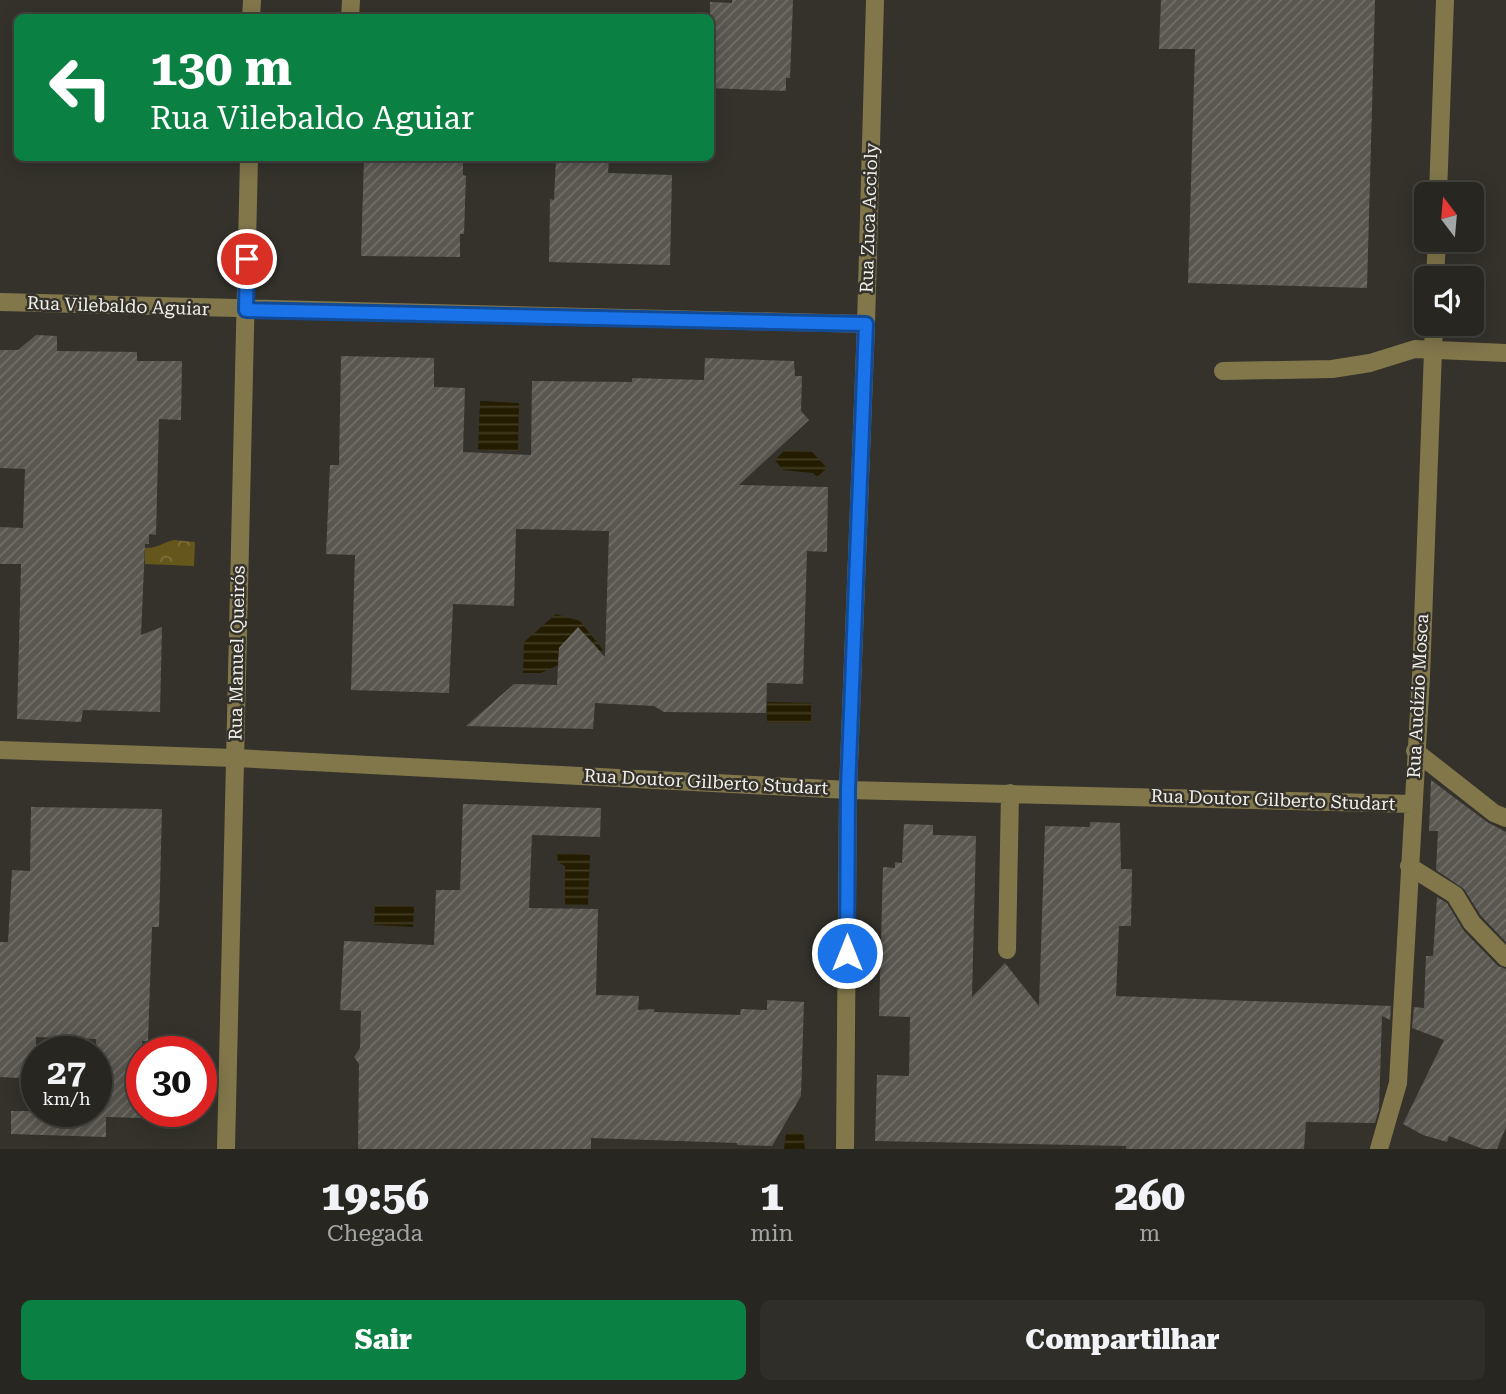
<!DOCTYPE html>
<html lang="pt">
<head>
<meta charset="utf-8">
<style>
  :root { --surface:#272620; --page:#2f2e29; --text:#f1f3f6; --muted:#a4a5a5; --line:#43433e; --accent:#0b8043 }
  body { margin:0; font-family:"Roboto Serif",serif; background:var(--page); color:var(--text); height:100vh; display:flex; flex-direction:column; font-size:26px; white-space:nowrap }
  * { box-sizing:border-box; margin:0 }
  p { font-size:23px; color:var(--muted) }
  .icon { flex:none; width:38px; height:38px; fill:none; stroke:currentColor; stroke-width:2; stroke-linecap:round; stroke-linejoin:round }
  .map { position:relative; height:1149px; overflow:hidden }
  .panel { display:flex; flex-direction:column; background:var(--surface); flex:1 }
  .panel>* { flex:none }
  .hud { position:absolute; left:14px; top:14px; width:700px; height:147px; border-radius:10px; box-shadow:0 4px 18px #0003,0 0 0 2px var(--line); background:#0b8043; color:#fff; overflow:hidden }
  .needle { width:46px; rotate:344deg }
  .tools { position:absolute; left:1414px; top:182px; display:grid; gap:14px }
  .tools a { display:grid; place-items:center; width:70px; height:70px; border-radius:10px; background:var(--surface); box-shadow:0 4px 18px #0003,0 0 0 2px var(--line); font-size:35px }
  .speed { position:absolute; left:21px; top:1036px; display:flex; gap:14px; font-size:35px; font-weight:700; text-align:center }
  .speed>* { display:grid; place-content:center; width:91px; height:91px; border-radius:50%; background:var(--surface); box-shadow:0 4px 18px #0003,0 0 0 2px var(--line); line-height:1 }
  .speed small { font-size:18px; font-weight:400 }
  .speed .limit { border:10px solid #d22; background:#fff; color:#111 }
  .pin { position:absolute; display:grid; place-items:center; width:60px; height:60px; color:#fff; margin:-30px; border:4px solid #fff; border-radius:50%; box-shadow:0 2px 7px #0007 }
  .me { position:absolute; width:77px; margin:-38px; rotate:0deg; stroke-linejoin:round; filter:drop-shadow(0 0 5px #0008) }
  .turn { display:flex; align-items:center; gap:24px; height:147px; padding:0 21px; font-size:32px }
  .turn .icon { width:91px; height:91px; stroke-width:2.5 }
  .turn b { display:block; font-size:49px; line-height:60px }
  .eta { display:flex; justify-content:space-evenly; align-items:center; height:119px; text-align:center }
  .eta b { font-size:42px; font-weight:800; line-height:49px }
  .action { display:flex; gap:14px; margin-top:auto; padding:14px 21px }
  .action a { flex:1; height:80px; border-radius:10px; background:var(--accent); color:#fff; font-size:28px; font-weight:800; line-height:80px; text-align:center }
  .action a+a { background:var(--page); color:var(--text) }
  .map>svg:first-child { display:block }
  .park { fill:url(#park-crowns) }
  .water { fill:url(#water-rules) }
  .building { fill:url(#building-hatch) }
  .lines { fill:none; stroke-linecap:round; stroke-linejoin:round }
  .minor { stroke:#82774b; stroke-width:18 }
  .route-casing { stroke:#114b97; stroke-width:18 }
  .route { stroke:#1a73e8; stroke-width:12 }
  .labels { text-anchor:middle; stroke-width:5; stroke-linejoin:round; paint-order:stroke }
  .street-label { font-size:18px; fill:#f1f0eb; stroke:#34322b }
</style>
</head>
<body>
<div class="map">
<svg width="1506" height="1149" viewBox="0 0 1506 1149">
  <defs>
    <pattern id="park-crowns" width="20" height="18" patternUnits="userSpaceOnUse" patternTransform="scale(1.75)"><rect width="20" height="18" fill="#65571c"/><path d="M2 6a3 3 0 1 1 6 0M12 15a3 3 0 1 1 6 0" fill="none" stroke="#7c6f3d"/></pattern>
    <pattern id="water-rules" width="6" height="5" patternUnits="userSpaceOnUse" patternTransform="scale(1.75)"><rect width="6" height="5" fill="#231c00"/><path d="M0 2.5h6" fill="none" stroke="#433d25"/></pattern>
    <pattern id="building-hatch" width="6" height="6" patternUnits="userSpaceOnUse" patternTransform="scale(1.75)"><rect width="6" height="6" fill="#59574f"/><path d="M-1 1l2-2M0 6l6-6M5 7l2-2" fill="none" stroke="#716f68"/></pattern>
  </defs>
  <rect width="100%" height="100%" fill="#34322b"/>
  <path class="park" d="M174,540L195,542L194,566L145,564V548C157,549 163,542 174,540Z"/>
  <path class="water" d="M480,401L519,403L518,451L478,450Z
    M785,450L812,452L827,468L817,477L813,473L783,470L775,460Z
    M556,614L580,621L603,650L602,659L597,658L598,648L578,627L559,648L558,665L541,673H523L524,642Z
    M767,702L811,703V723H767Z
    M557,853L590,855L588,905H565V866L558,862Z
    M375,905L414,906L413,927L374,925Z
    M788,1132L803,1133L805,1149H784L786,1133Z"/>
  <path class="building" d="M732,0H793L790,78H786V91L710,88V2L732,3Z
    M1161,0H1375L1367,288L1188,283L1195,49H1159Z
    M364,158H463V175L466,176L464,234H460V257L361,256Z
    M556,158H609L608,173L672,175L670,265L549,262L550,199L554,200Z
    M36,335L57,336V351L137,352V361H182L181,420L159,419L156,535L149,534V544H145L141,635L162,627L160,712L83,710L81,722L17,719L21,564H0V527L23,528L25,469L0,468V350H18Z
    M341,356L434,358V387L465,388L463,452L531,455L532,381L632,382V378L704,380L705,358L794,361L795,376H802L801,411L809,420L739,485L828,487L827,552L807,551L803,684L767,683L766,713L664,712L654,706L595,703L593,729L466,726L514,684L557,685L559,648L578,627L605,657L609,531L516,529L514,606L453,604L449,693L351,690L355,555L326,554L330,465H339Z
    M1431,780L1487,822L1506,832V942L1481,916L1464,889L1436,870L1438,831H1429Z
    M463,804L601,808L600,837L532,835L529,908L598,909L596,995L639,996L638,1010L654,1009V1012L740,1015L741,1009L767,1010V1000L804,1002L801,1096L772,1146L737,1145V1143L591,1138V1149H358L359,1064L354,1057L360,1048L361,1011L340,1010L344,941L434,945L436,890H460Z
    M31,807L162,809L159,927H152L148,1041H142V1118L106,1117V1137L11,1134V1111H96V1039L36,1037V1079L0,1077V942H8L12,870L30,871Z
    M1090,822L1120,823L1121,869H1132L1131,926H1119L1116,996L1391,1006L1390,1020L1382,1016L1379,1109L1375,1123L1306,1122L1304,1149H1126V1146L875,1141L877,1075L909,1076L910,1017L879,1016L883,867L895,868V862L902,863L904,824L933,825V835L976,836L972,997L1005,963L1039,1006L1045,826L1090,827Z
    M1437,897L1447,903L1464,931L1498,966L1506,969V1127L1497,1149H1483L1449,1136L1447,1142L1423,1135L1403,1124L1444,1040L1412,1028L1414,1007L1424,1008L1426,956H1433Z"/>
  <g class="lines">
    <path class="minor" d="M251,18L252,0
      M350,18L351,0
      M1438,194L1445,0
      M1435,278L1437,240
      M0,302L866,324
      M1223,371L1332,369L1370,363L1415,349L1506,353
      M0,750L235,758L848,790L1413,804
      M1415,751L1494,813L1506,818
      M1409,866L1455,895L1472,923L1506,958
      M1007,950L1010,793
      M226,1149L249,158
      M845,1149L848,790L866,324L875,0
      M1379,1149L1398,1083L1421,676L1434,324"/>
  </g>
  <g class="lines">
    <g class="route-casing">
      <path id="route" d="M247,259L246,310L866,324L848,790L847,953"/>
    </g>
    <use href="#route" class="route"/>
  </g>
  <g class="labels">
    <g class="street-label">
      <text transform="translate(869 218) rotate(-88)" y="6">Rua Zuca Accioly</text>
      <text transform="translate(118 306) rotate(2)" y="6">Rua Vilebaldo Aguiar</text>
      <text transform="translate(237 653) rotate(-89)" y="6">Rua Manuel Queirós</text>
      <text transform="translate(1418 696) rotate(-87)" y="6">Rua Audízio Mosca</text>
      <text transform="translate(706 782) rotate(3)" y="6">Rua Doutor Gilberto Studart</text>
      <text transform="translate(1273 800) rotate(2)" y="6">Rua Doutor Gilberto Studart</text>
    </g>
  </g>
</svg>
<div class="tools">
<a><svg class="needle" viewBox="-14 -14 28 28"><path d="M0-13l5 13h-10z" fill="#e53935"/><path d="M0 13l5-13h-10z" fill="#a4a5a5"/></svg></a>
<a><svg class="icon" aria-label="sound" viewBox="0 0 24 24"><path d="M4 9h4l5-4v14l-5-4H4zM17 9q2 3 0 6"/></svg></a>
</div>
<div class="speed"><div>27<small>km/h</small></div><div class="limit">30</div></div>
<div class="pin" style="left:247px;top:259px;background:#d93025"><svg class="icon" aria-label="arrive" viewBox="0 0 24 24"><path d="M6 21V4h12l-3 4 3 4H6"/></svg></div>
<svg class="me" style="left:847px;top:953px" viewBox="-20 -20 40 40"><circle r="17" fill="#1a73e8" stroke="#fff" stroke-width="3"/><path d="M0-11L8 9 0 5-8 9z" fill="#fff"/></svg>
<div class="hud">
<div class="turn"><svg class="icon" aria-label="left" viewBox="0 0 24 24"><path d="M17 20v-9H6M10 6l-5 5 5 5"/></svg><div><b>130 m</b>Rua Vilebaldo Aguiar</div></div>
</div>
</div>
<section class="panel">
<div class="eta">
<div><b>19:56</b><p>Chegada</p></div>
<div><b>1</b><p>min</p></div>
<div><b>260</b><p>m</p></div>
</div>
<div class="action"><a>Sair</a><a>Compartilhar</a></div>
</section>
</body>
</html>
